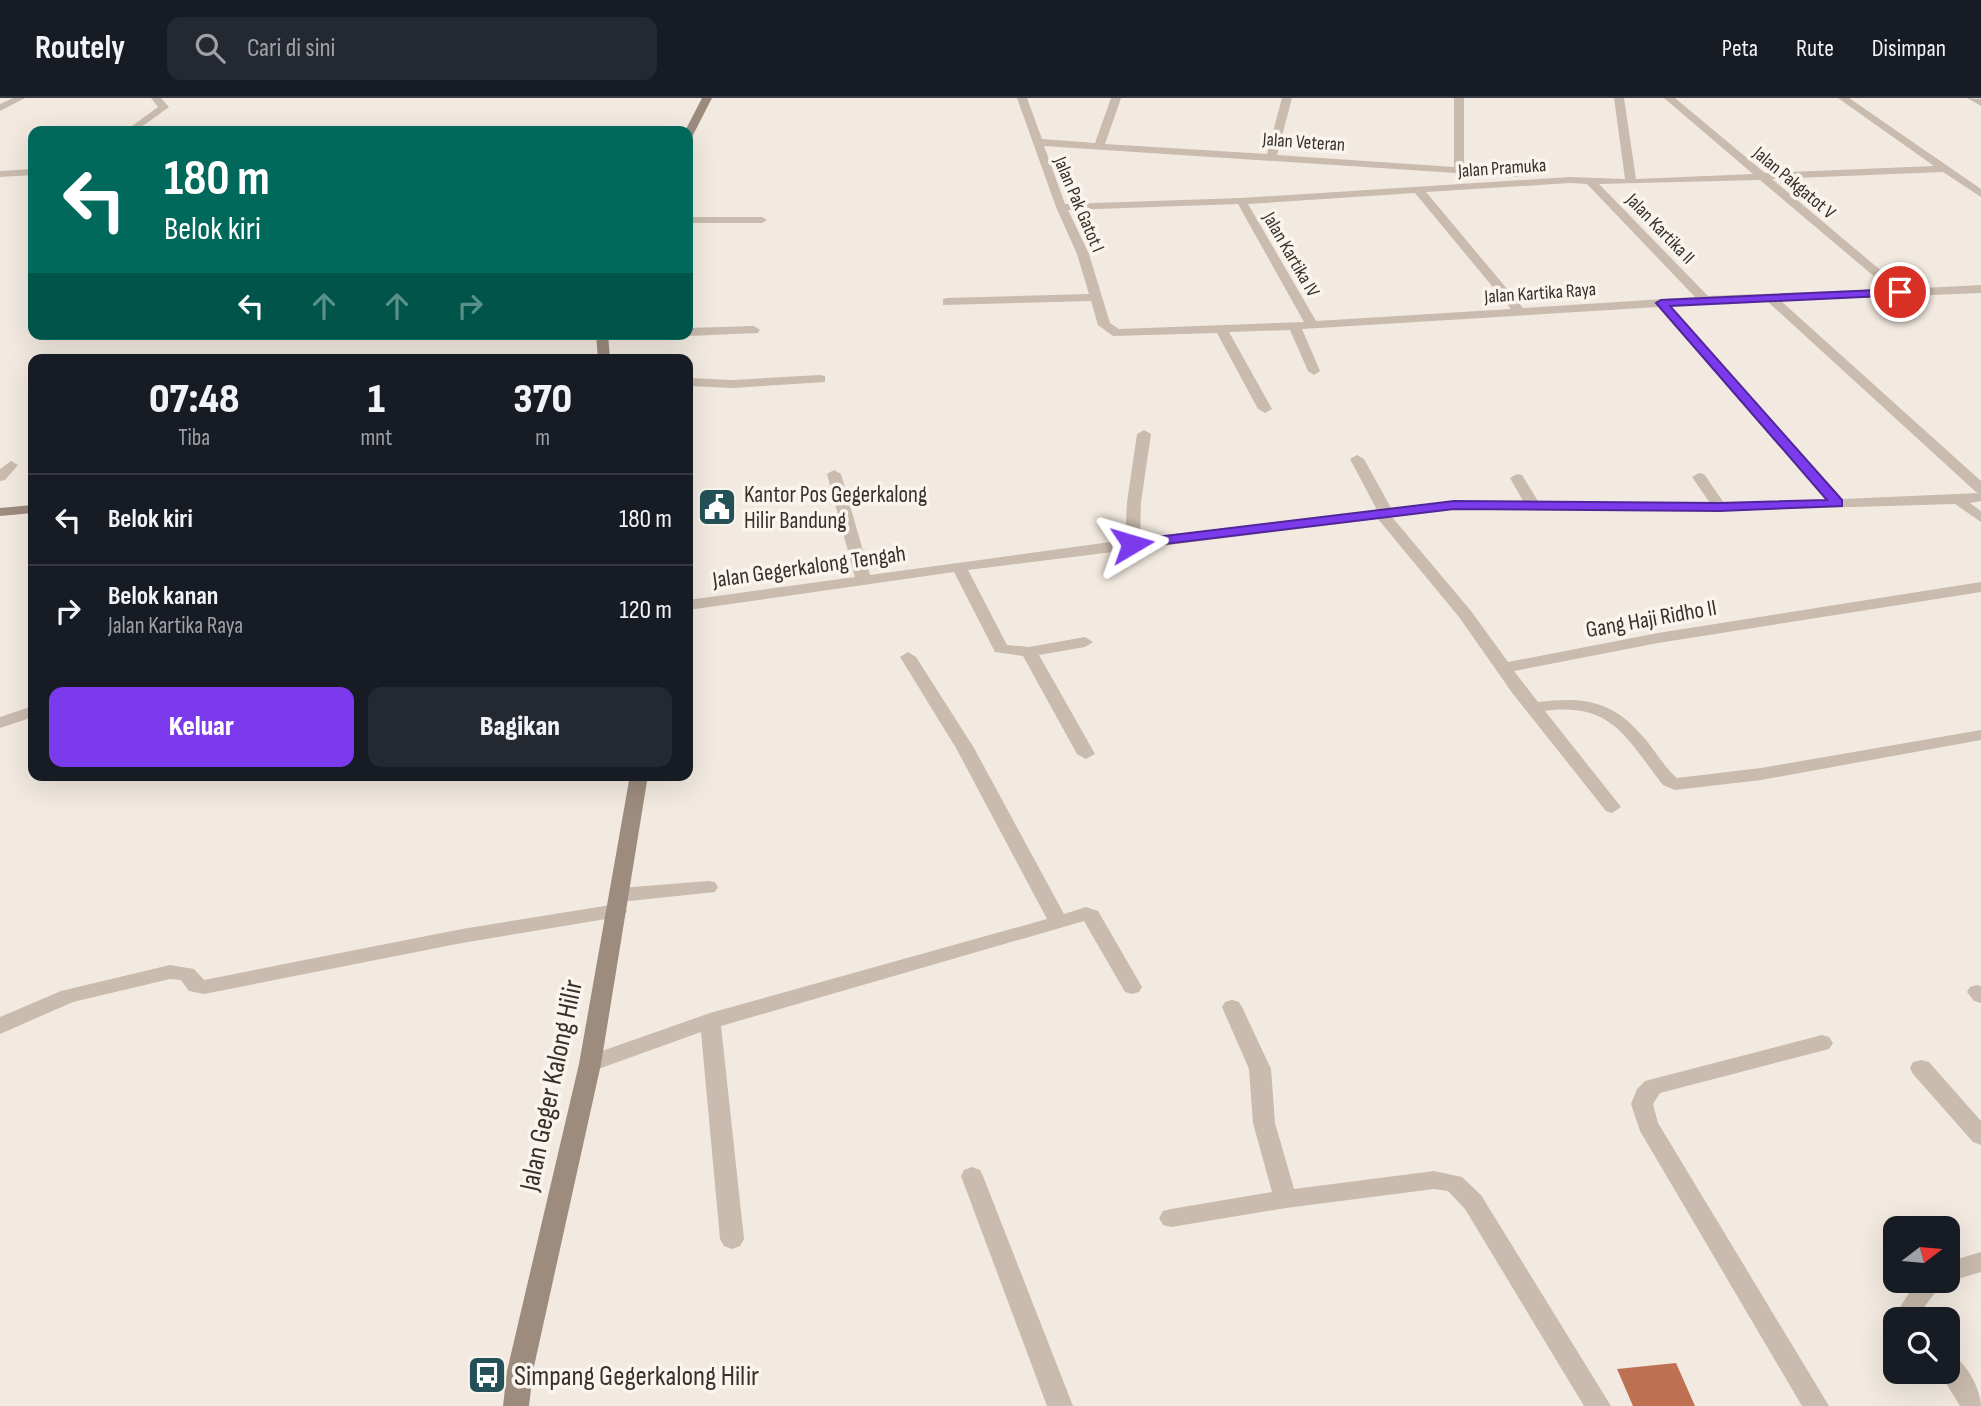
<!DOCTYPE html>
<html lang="id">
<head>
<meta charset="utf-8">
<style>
  :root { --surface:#171b24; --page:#242831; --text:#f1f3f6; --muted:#9ea1a6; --line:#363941; --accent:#7c3aed }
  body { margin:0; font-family:"Sofia Sans Condensed",sans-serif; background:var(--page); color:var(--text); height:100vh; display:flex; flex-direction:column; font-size:26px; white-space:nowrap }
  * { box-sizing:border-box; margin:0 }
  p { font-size:23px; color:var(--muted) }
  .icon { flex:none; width:38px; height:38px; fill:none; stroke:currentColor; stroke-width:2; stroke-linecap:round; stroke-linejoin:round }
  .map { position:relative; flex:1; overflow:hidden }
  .details { position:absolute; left:28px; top:256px; width:665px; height:427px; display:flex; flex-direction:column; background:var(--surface); border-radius:14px; box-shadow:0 7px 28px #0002 }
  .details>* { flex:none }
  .guide { position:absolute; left:28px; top:28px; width:665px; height:214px; border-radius:14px; box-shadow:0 7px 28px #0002; background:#00695c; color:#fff; overflow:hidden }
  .needle { width:46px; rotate:74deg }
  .fabs { position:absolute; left:1883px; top:1118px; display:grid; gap:14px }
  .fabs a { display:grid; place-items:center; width:77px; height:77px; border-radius:14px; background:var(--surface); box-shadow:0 7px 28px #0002; font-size:35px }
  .pin { position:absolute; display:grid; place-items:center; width:60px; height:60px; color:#fff; margin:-30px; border:4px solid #fff; border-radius:50%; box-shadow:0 2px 7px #0007 }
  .me { position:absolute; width:77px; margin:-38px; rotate:83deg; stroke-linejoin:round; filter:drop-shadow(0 0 5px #0008) }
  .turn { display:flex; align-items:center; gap:24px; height:147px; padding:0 21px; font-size:32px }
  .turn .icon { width:91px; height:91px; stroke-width:2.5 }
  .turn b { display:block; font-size:49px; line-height:60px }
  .lanes { display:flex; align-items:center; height:66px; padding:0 21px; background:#0003; justify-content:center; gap:35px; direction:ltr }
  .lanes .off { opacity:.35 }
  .eta { display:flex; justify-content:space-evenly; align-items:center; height:119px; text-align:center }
  .eta b { font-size:42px; font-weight:800; line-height:49px }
  .primary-button { display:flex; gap:14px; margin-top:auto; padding:14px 21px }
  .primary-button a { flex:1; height:80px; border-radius:14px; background:var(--accent); color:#fff; font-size:28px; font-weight:800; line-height:80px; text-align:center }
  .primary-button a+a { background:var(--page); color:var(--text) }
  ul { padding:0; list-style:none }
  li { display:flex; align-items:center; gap:21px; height:91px; padding:0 21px; border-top:2px solid var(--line) }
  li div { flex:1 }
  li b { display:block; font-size:26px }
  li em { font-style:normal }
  header { display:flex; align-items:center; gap:42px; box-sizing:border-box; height:98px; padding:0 35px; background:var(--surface); border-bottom:2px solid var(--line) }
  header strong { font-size:33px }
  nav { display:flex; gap:38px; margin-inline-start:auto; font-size:24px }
  .search { width:490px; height:63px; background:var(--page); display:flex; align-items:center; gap:18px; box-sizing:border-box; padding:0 24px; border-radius:14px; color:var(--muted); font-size:26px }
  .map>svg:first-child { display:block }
  .building { fill:#be7152 }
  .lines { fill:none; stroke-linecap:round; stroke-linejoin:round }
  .street { fill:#c9bbad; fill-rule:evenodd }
  .secondary { fill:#9d8b7e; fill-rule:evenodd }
  .route { fill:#7c3aed; stroke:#51269a; stroke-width:2 }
  .labels { text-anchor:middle; stroke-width:7; stroke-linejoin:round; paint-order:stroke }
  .far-street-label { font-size:19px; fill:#38302b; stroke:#f9f4ed }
  .poi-label { font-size:23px; fill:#38302b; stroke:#f9f4ed; text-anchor:start }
  .street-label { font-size:23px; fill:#38302b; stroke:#f9f4ed }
  .near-street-label { font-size:28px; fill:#38302b; stroke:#f9f4ed }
  .near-poi-label { font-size:28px; fill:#38302b; stroke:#f9f4ed; text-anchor:start }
</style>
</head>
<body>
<header>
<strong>Routely</strong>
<div class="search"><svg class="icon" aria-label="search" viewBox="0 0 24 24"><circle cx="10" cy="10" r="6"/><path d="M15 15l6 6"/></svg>Cari di sini</div>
<nav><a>Peta</a><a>Rute</a><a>Disimpan</a></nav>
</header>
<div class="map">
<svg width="1981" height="1308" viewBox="0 0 1981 1308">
  <rect width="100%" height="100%" fill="#f2eae0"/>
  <path class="building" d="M1676,1265L1695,1308H1633L1617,1271Z"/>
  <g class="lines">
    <path class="street" d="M13,0H25L0,13V6Z
      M151,0H161L169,9L136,33H125L158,9Z
      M1017,0H1027L1042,41L1095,45L1111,0H1121L1105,46L1267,56L1282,0H1292L1277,57L1454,69V0H1464V69L1517,73L1522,76L1517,79L1044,48L1065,106L1241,100L1570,79L1625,81L1614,0H1624L1636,81L1753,76L1664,0H1675L1765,75L1934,68L1838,0H1849L1981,91V99L1943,74L1772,81L1903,191L1981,187V195L1781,203L1981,383V403L1970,405L1981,413V424L1955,406L1720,413L1454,411L1392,419L1471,513L1508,564L1658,535L1981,484V494L1658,545L1514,573L1538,604C1586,598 1614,603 1646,642C1656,654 1665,670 1677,680L1761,670L1981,632V642L1761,682L1675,692L1663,687C1626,640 1612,604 1545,613L1621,709L1612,715L1606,713L1513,596L1459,519L1378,421L968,472L1007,547L1029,549L1085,539L1093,544L1085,549L1039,557L1095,656L1086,661L1077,656L1023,558L995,554L954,474L688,512V502L855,479L827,376L834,372L841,376L870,477L1125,442L1127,404L1137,336L1144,332L1151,336L1141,404L1140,440L1377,412L1350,361L1357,357L1364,361L1391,410L1454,403H1523L1510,380L1517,376L1522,377L1538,403L1710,405L1692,379L1699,375L1704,376L1724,405L1827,402L1658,209L1302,231L1320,273L1314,277L1308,273L1290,232L1229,234L1272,311L1265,315L1258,311L1217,235L1113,238L1098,227L1091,203L943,207V201L947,200L1089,196L1077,156L1056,109ZM1760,82L1889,191L1708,198L1599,86ZM1570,85L1587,86L1695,199L1523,210L1426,94ZM1415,95L1511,211L1316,223L1248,106ZM1238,106L1304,224L1119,231L1110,225L1089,156L1068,112ZM1767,203L1976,394L1979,395L1842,401L1670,208Z
      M1967,0L1981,1V8Z
      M33,71V77L0,79V73Z
      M688,119H762L767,122L762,125H688Z
      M754,228L760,232L758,235L688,238L683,236H688V230Z
      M638,236C629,242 606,243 597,237Z
      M820,277L825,278V284L732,290L688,288V280L732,282Z
      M11,363L18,367L5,382L0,383V371Z
      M908,554L916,559L974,650L1064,816L1086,809L1098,813L1142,889L1139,894L1132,896L1125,894L1084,823L721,928L744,1141L740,1148L732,1151L724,1148L720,1141L701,934L590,974L582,972L579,966L582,960L710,915L1047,821L956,650L900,559Z
      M33,608V619L0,630V619Z
      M708,783L715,784L718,789L715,794L620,804L613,802L610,797L613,792L620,790Z
      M617,806L624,808L627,813L624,818L462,845L204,896L189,893L181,882L170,881L73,904L0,936V919L61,893L170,867L194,871L204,882L462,831Z
      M1977,887L1981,888V905L1974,903L1967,894L1970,889Z
      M1232,902L1239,904L1242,909L1271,971L1275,1025L1294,1091L1434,1073L1462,1079L1481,1097L1611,1308H1584L1465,1111L1448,1093L1434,1091L1286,1110L1171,1129L1163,1127L1159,1120L1163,1113L1171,1111L1272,1094L1253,1025L1249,971L1222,909L1225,904Z
      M1822,937L1829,939L1833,945L1829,951L1660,995L1653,1006L1658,1025L1829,1308H1802L1640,1033L1631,1006L1637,991L1645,983Z
      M1921,962L1929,964L1981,1023V1047L1973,1044L1913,976L1910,970L1913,964Z
      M972,1069L980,1072L983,1078L1073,1308H1047L961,1078L964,1072Z
      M1981,1154V1174L1948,1184L1945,1183H1948V1164Z
      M1917,1183H1944L1925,1208L1932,1222H1907L1900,1209Z
      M1948,1255C1965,1261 1981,1291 1981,1308H1960L1939,1274H1948Z"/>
    <path class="secondary" d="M702,0H712L693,37L688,40V33H685Z
      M596,236H608L610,261H598Z
      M33,407V415L0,418V410Z
      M630,677H648L601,966L533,1273L529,1308H503L507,1273L579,966Z"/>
  </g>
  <path class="route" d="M1900,191L1905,194L1904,197L1670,208L1842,402V408L1720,413L1454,411L1132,450L1126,446L1132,442L1454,403L1720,405L1827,402L1656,205L1661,202Z"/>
  <defs>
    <g id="civic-square" transform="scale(2.0125)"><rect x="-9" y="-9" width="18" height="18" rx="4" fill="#235157" stroke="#f9f4ed"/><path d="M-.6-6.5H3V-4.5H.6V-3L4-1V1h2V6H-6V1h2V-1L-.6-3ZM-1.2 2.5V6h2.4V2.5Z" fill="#fff"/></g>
    <g id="bus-square" transform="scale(2.0125)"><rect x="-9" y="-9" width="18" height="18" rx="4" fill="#235157" stroke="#f9f4ed"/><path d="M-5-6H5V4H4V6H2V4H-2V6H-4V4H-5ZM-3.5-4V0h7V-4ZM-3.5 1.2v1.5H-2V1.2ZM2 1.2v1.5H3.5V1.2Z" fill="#fff"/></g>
  </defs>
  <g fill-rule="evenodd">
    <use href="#civic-square" x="717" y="409"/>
    <use href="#bus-square" x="487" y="1277"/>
  </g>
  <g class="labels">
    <g class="far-street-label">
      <text transform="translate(1304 43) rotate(4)" y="7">Jalan Veteran</text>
      <text transform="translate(1502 69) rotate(-4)" y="7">Jalan Pramuka</text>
      <text transform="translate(1795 84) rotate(40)" y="7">Jalan Pakgatot V</text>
      <text transform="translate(1080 106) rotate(67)" y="7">Jalan Pak Gatot I</text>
      <text transform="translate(1661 130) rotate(46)" y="7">Jalan Kartika II</text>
      <text transform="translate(1292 156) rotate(60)" y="7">Jalan Kartika IV</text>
      <text transform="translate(1540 194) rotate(-4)" y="7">Jalan Kartika Raya</text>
    </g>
    <g class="poi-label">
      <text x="744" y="404">Kantor Pos Gegerkalong<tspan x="744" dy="26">Hilir Bandung</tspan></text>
    </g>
    <g class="street-label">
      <text transform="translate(809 468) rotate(-8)" y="8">Jalan Gegerkalong Tengah</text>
      <text transform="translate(1651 520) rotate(-10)" y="8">Gang Haji Ridho II</text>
    </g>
    <g class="near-street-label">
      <text transform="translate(550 987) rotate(-78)" y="10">Jalan Geger Kalong Hilir</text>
    </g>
    <g class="near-poi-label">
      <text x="514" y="1287">Simpang Gegerkalong Hilir</text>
    </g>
  </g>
</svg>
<div class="fabs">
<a><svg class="needle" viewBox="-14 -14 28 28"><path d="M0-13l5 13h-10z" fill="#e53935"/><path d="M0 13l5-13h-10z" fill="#9ea1a6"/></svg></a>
<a><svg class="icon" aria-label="search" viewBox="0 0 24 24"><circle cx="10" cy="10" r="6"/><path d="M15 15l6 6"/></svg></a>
</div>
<div class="pin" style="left:1900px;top:194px;background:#d93025"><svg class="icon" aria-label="arrive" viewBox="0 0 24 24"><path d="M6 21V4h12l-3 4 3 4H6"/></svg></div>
<svg class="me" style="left:1132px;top:446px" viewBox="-20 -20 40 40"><path d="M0-17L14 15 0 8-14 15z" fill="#7c3aed" stroke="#fff" stroke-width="4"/></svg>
<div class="guide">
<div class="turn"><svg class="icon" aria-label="left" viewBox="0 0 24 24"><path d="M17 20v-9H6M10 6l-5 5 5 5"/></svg><div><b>180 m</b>Belok kiri</div></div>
<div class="lanes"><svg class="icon" aria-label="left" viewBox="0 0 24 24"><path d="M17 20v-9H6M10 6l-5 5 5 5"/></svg><svg class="icon off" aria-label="ahead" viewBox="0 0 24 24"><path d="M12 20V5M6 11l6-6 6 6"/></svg><svg class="icon off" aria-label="ahead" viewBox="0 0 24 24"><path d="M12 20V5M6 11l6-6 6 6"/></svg><svg class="icon off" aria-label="right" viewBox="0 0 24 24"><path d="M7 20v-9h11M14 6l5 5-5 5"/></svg></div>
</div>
<section class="details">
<div class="eta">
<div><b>07:48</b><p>Tiba</p></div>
<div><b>1</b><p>mnt</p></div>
<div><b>370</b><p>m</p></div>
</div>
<ul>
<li><svg class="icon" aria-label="left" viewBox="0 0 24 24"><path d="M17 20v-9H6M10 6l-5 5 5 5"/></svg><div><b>Belok kiri</b></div><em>180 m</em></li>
<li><svg class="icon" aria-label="right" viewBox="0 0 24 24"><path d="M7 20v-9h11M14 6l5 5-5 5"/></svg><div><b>Belok kanan</b><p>Jalan Kartika Raya</p></div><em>120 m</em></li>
</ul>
<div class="primary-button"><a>Keluar</a><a>Bagikan</a></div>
</section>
</div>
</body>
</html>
